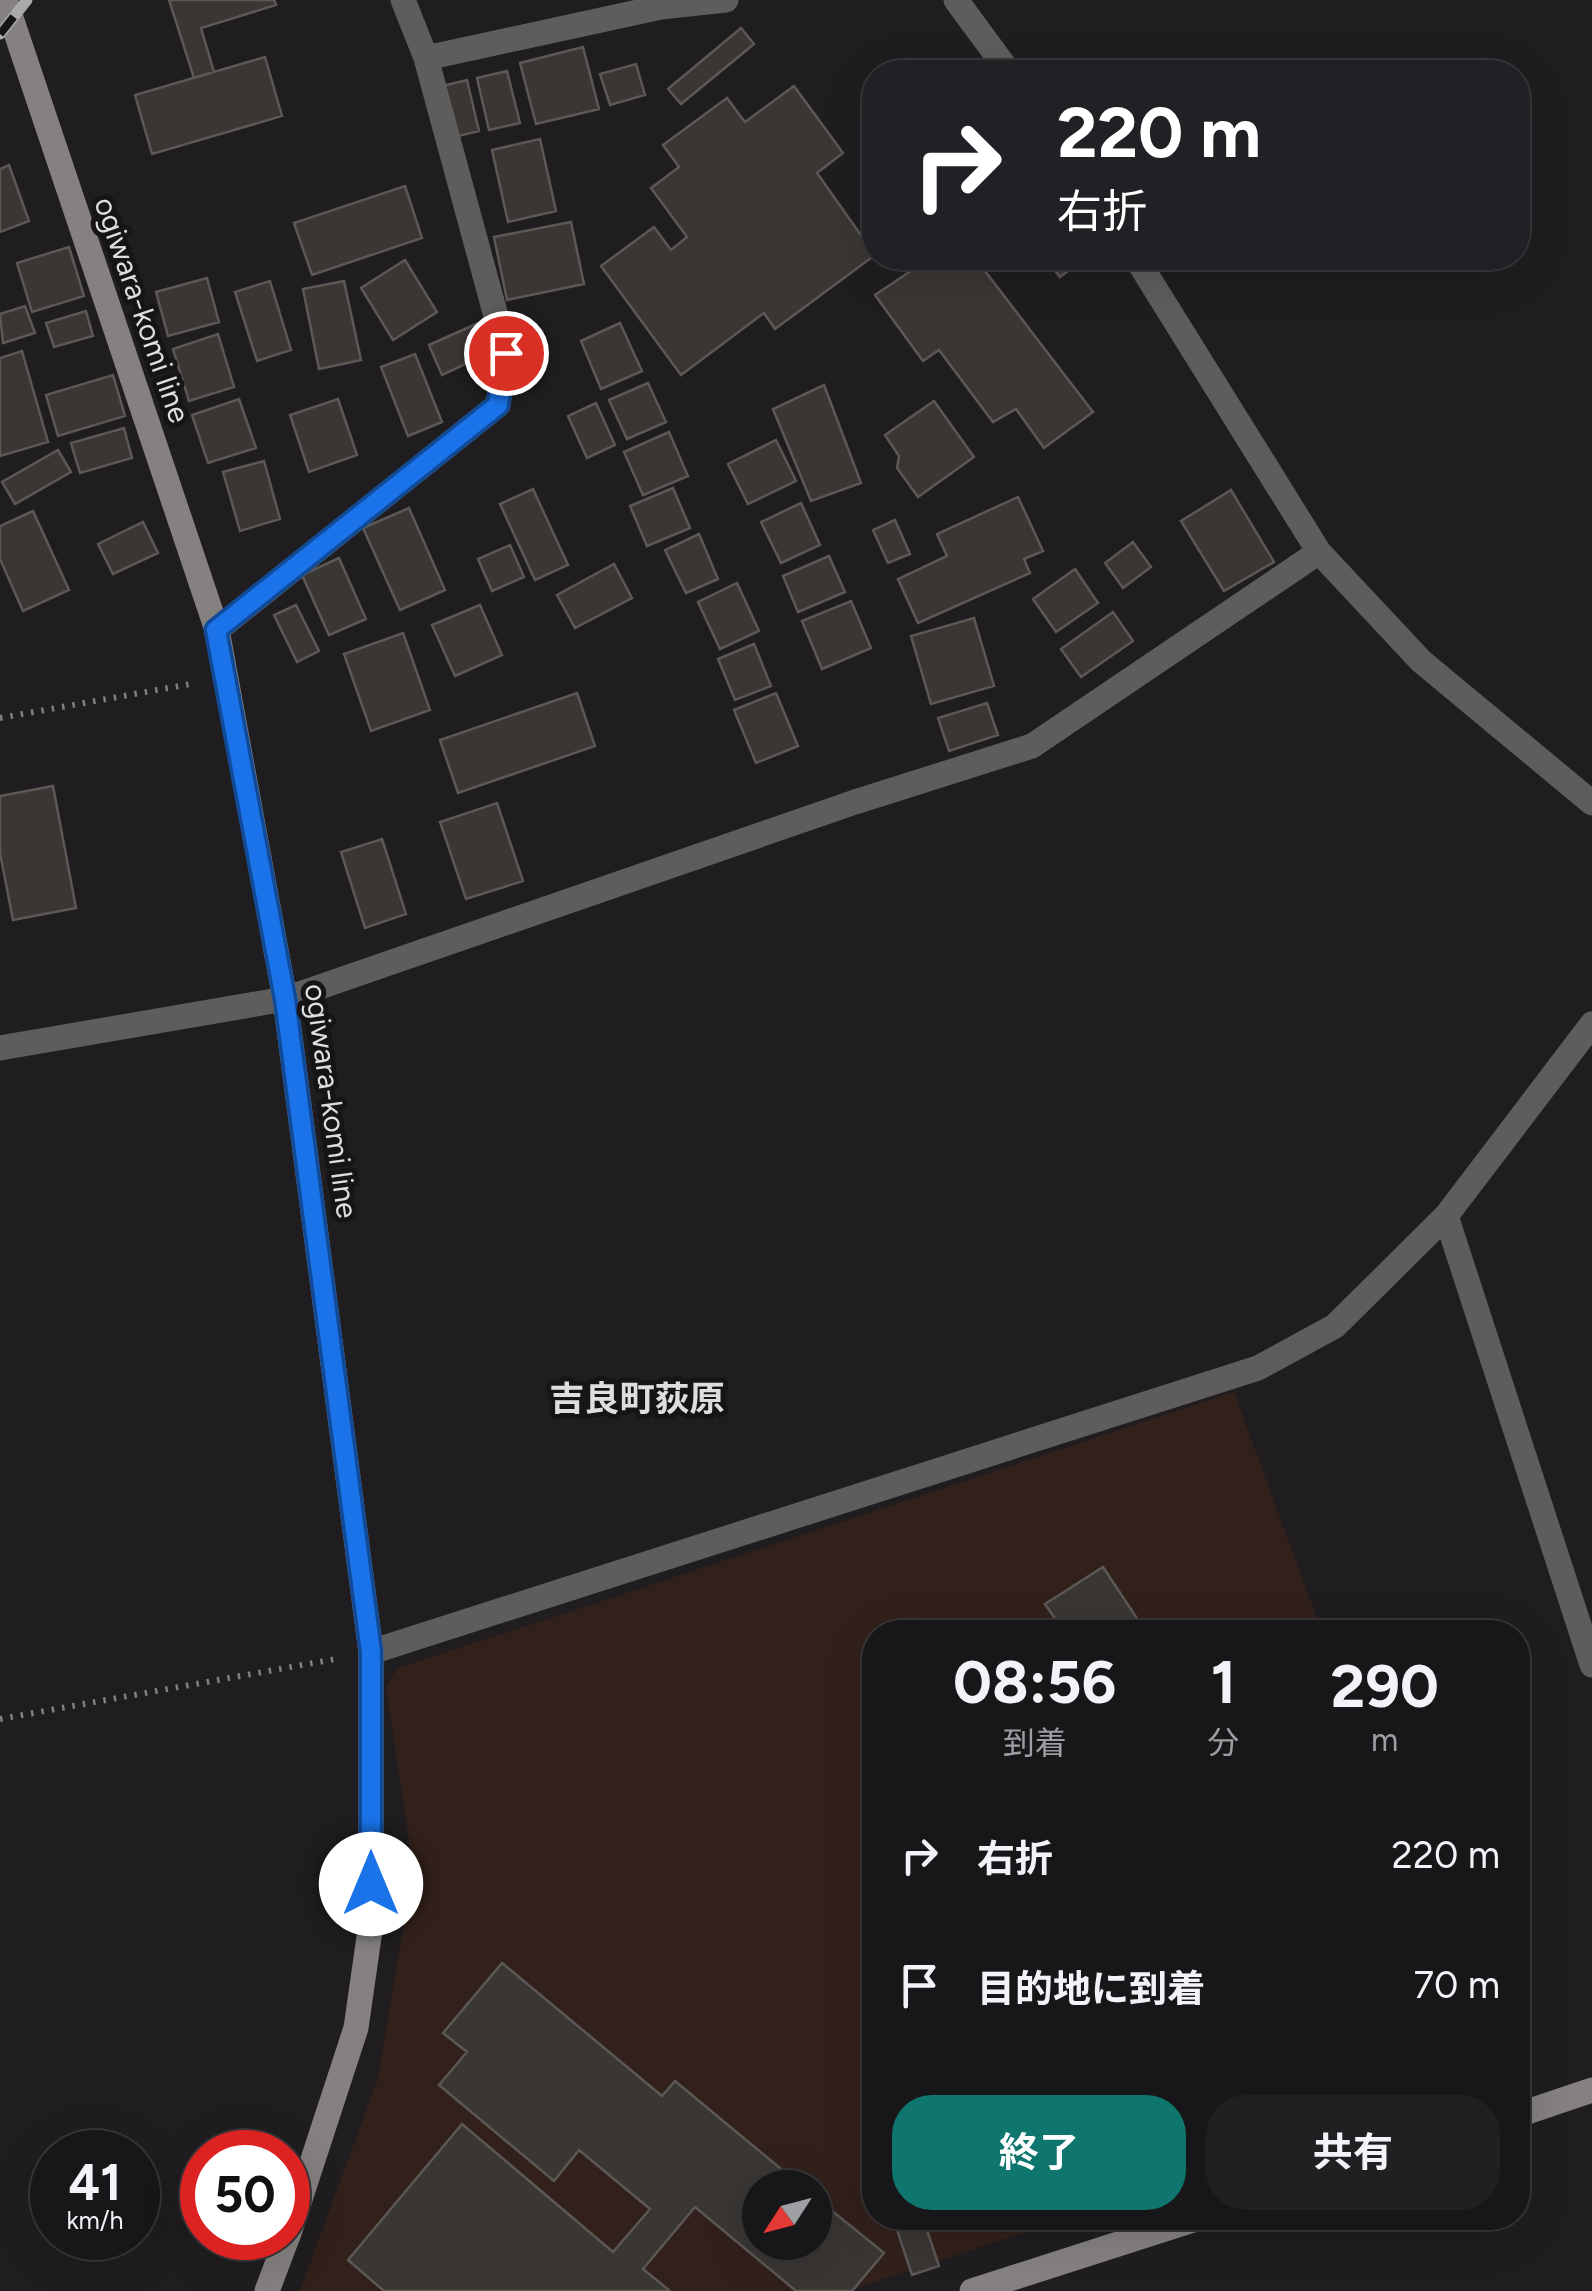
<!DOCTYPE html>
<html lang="ja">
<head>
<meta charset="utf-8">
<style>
  :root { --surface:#171618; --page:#201f21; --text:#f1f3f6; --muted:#9e9fa2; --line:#363537; --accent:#0f766e }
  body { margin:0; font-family:Figtree,"Noto Sans JP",sans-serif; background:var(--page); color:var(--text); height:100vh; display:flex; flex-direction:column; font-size:38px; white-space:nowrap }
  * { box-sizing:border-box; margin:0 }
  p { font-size:32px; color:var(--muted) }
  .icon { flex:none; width:55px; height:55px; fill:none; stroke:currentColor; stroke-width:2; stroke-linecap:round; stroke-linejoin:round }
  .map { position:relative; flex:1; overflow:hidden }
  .details { position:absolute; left:862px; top:1620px; width:668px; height:610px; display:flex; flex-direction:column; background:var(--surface); border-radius:40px; box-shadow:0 10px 40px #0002,0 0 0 2px var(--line) }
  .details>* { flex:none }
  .hud { position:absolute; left:862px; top:60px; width:668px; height:210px; border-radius:40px; box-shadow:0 10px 40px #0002,0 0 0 2px var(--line); background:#202124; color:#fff; overflow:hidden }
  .needle { width:65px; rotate:234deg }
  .buttons { position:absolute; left:742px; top:2170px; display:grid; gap:20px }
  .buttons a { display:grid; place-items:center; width:90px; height:90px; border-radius:50%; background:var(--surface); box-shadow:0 10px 40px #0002,0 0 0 2px var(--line); font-size:50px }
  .speed { position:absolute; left:30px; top:2130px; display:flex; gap:20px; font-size:50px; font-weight:700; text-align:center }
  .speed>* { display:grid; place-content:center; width:130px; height:130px; border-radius:50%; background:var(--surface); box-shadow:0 10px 40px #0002,0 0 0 2px var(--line); line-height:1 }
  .speed small { font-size:25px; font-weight:400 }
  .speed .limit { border:15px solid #d22; background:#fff; color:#111 }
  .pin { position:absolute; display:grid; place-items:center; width:85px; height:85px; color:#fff; margin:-42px; border:5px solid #fff; border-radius:50%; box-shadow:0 2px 10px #0007 }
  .me { position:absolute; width:110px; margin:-55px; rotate:0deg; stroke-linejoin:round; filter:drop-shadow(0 0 8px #0008) }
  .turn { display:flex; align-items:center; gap:35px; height:210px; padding:0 30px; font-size:45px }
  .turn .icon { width:130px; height:130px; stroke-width:2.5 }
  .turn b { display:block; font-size:70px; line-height:85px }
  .eta { display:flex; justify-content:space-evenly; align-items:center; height:170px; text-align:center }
  .eta b { font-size:60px; font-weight:700; line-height:70px }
  .cta { display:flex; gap:20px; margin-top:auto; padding:20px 30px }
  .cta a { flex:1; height:115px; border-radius:40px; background:var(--accent); color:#fff; font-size:40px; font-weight:700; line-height:115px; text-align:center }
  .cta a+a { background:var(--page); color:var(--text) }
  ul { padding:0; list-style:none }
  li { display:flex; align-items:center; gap:30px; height:130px; padding:0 30px }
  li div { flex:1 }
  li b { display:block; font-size:38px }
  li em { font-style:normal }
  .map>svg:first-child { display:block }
  .education { fill:#32201b; fill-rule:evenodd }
  .building { fill:#393634; stroke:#5b5855; stroke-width:2.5 }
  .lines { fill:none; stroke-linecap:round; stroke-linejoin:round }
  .path { stroke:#817f82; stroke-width:6; stroke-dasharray:2.5 8; stroke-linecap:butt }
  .street { stroke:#5f5d5c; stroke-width:25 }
  .secondary { stroke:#848180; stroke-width:25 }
  .rail-casing { stroke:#aaa9ab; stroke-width:11 }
  .rail { stroke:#161417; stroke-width:8; stroke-dasharray:22; stroke-linecap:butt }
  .route-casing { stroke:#114b97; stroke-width:25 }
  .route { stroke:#1a73e8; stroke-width:18 }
  .labels { text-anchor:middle; stroke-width:10; stroke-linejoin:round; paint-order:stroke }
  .street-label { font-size:30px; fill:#dedddf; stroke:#161417 }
  .quarter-label { font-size:35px; font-weight:bold; fill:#dedddf; stroke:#161417 }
</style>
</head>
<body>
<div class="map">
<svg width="1592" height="2291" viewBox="0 0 1592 2291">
  <rect width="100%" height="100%" fill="#1f1d20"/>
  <path class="education" d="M1234,1392L1322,1632H875V2218H1068L847,2291H300L378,2078L413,1868L386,1687L396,1669ZM760,2188H815V2242H760Z"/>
  <path class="building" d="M169,0H274L276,5L201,28L214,72L194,78Z
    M741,28L754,44L681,104L668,89Z
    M583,47L599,109L536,124L520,63Z
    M265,57L282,116L152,154L135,95Z
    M636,64L645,95L610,105L600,74Z
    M507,71L520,123L489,130L477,78Z
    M467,80L479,131L454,137L442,86Z
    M794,86L843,153L817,173L875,255L775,329L764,313L681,375L601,266L654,227L671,250L687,237L651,188L679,167L663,145L727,98L745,122Z
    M540,139L556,211L508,222L492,150Z
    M9,165L29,221L0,232V169Z
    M405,186L422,238L312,275L294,223Z
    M571,222L584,284L507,300L494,237Z
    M69,247L84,296L32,312L17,263Z
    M930,258H975L1093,412L1044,448L1016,409L993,422L939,350L923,361L875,295Z
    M1045,258H1085L1060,277Z
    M405,260L437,312L393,340L361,288Z
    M207,278L219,322L168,336L156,292Z
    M270,281L291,350L257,361L235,292Z
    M344,281L361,360L319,369L303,289Z
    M25,306L35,333L3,343L0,314Z
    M86,311L93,336L54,347L46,323Z
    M620,323L642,371L601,389L581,341Z
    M476,324L489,353L442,375L429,345Z
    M218,334L234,387L189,401L173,349Z
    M22,351L48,442L0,456V358Z
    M415,354L442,422L408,436L381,367Z
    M113,375L125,416L58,436L46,395Z
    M648,383L666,422L627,439L609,400Z
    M824,385L861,483L811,501L773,409Z
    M239,399L256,448L208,463L192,415Z
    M338,399L357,455L309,472L290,415Z
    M934,401L974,457L918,497L897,468L899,456L885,435Z
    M596,403L615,445L587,458L568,416Z
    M124,428L132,458L80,473L71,443Z
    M669,432L688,476L643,495L624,452Z
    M776,440L796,481L748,504L728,464Z
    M58,450L71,472L15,504L2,482Z
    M264,461L280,519L240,531L223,472Z
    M673,488L690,528L647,546L630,506Z
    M533,489L568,565L535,580L500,504Z
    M1231,490L1274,562L1224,591L1181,521Z
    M1018,497L1043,551L1024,559L1030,573L918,623L898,579L947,556L937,534Z
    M801,503L820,545L781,563L761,522Z
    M409,508L445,590L400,610L363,528Z
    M33,511L69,590L23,611L0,559V526Z
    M895,520L910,554L888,563L873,530Z
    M143,522L158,553L113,574L98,544Z
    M699,534L718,579L686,593L665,550Z
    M1133,542L1151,567L1123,588L1105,563Z
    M510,545L524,577L492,591L478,559Z
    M829,556L845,592L798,612L783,576Z
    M339,558L366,619L329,635L302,575Z
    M614,564L632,598L575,628L557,595Z
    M1075,569L1098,603L1056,632L1033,599Z
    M737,583L759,631L720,649L698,602Z
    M851,601L871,648L822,669L802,621Z
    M296,605L319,651L297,662L274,615Z
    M480,605L502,655L455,676L432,625Z
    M1113,612L1133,641L1081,677L1061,649Z
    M974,618L994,686L931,704L911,636Z
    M403,633L430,710L371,731L344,654Z
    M754,644L771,686L735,700L718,659Z
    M577,693L595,746L458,793L440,740Z
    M776,693L798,746L756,763L734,710Z
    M987,703L998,735L949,751L938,718Z
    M53,786L76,908L13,920L0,853V796Z
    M497,803L523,881L466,899L440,822Z
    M382,839L406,914L365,928L341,852Z
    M1103,1567L1146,1632H1064L1045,1604Z
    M502,1963L662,2096L675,2081L804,2188H760V2242H815V2197L884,2253L852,2291H796L695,2207L643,2269L670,2291H384L348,2260L462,2124L613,2252L650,2209L579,2150L554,2181L439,2085L467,2052L443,2033Z
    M893,2218H923L939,2266L912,2275Z"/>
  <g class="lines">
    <path class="path" d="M0,718L196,683
      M0,1719L341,1658"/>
    <path class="street" d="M956,0L1009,72
      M426,58L661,7L726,0
      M1136,258L1319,552L1421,661L1592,803
      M217,630L498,405L506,353L426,58L403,0
      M0,1048L285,999L855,802L1032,746L1319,552
      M1446,1216L1592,1665
      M371,1652L1258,1368L1335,1326L1446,1216L1592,1024"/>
    <path class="secondary" d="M5,0L217,630L285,999L371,1652V1923L356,2028L288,2236
      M1518,2115L1592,2090
      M267,2291L287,2238
      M972,2291L1199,2218"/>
    <g class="rail-casing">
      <path id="rail" d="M0,34L27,0"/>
    </g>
    <use href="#rail" class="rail"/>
  </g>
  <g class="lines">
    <g class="route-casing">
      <path id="route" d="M371,1884V1652L285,999L216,630L498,405L506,353"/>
    </g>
    <use href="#route" class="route"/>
  </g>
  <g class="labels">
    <g class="street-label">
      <text transform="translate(142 310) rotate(71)" y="10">ogiwara-komi line</text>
      <text transform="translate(331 1101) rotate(82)" y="10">ogiwara-komi line</text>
    </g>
    <g class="quarter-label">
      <text x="637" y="1411">吉良町荻原</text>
    </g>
  </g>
</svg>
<div class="buttons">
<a><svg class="needle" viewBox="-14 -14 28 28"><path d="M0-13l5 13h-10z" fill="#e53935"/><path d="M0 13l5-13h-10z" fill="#9e9fa2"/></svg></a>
</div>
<div class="speed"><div>41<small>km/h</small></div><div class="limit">50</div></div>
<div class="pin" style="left:506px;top:353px;background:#d93025"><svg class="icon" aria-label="arrive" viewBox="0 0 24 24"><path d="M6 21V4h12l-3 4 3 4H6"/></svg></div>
<svg class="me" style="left:371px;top:1884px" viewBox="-20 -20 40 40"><circle r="19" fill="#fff"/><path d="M0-13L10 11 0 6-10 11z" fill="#1a73e8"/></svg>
<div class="hud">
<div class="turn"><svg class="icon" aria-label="right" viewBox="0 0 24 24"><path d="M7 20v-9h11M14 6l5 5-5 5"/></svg><div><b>220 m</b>右折</div></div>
</div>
<section class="details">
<div class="eta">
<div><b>08:56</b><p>到着</p></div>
<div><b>1</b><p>分</p></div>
<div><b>290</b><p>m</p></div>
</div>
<ul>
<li><svg class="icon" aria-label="right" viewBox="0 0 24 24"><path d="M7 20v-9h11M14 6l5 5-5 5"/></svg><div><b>右折</b></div><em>220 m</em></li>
<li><svg class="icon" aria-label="arrive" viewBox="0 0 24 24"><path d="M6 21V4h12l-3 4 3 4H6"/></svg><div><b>目的地に到着</b></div><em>70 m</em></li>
</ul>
<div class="cta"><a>終了</a><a>共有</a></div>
</section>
</div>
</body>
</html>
